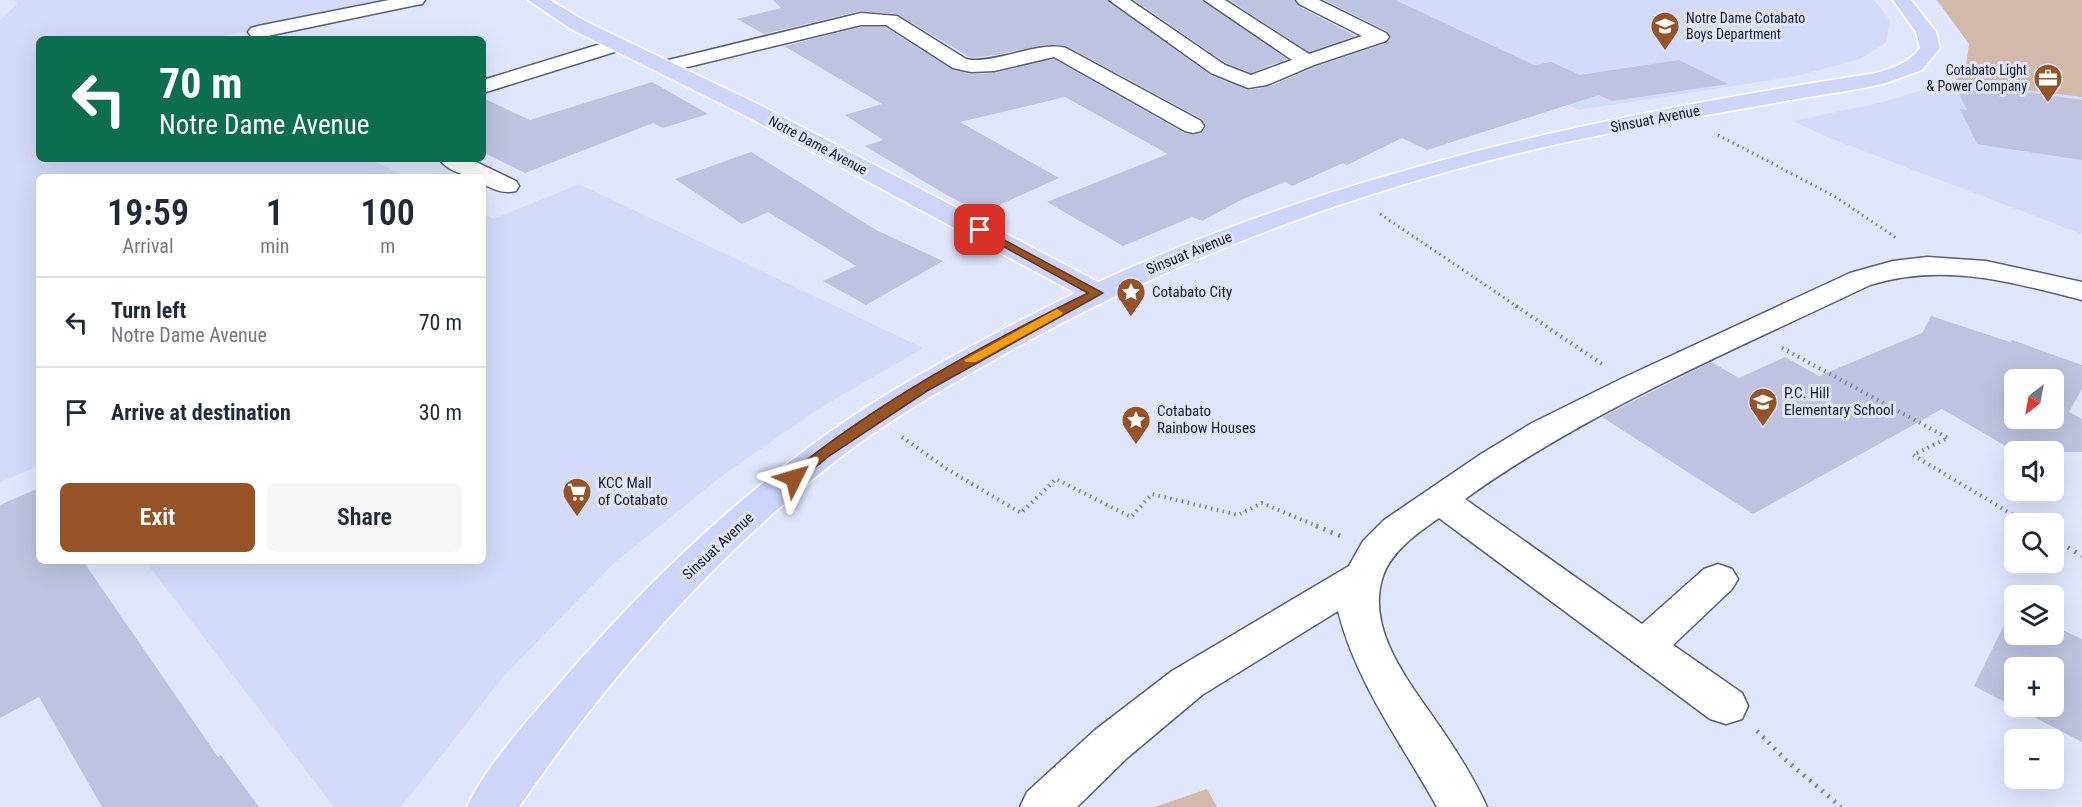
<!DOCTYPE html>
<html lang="en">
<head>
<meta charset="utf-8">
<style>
  :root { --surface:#fff; --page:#f6f6f7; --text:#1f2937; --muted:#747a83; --line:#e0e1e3; --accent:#975326 }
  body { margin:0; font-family:"Roboto Condensed",sans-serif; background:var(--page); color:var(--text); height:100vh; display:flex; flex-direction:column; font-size:22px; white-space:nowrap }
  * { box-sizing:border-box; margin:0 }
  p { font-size:20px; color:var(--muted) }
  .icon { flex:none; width:33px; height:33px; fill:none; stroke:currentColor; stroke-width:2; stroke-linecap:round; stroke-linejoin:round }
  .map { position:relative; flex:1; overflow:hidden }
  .side { position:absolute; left:36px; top:174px; width:450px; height:390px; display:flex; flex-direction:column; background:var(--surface); border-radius:9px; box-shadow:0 6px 24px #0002 }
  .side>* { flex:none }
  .hud { position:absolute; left:36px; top:36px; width:450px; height:126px; border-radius:9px; box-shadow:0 6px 24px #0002; background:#0b6e4f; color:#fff; overflow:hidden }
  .needle { width:39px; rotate:211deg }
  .buttons { position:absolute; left:2004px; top:369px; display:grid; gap:12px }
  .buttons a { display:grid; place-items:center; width:60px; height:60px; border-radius:9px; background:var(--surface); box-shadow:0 6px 24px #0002; font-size:30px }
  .pin { position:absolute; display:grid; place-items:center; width:51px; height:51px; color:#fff; margin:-26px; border-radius:12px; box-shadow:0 3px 9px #0006 }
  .me { position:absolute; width:66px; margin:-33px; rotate:50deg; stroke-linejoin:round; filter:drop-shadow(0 0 4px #0008) }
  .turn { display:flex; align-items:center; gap:21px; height:126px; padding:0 24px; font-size:27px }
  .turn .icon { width:78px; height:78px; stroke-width:2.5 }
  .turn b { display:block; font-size:42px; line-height:51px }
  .eta { display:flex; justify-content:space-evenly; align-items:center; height:102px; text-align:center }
  .eta b { font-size:36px; font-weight:600; line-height:42px }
  .button { display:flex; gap:12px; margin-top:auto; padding:12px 24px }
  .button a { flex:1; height:69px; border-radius:9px; background:var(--accent); color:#fff; font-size:24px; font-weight:600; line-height:69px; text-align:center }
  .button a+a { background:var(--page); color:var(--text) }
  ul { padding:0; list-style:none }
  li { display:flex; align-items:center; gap:18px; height:90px; padding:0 24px; border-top:2px solid var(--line) }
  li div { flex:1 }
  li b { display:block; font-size:22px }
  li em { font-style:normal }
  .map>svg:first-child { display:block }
  .built { fill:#d3dbfa }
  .green { fill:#d3b9aa }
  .building { fill:#bdc3e0; fill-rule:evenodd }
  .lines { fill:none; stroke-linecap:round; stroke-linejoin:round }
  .minor-casing { stroke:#5a5e73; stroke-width:3 }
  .major-casing { stroke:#fff; stroke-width:3 }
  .path-far2 { stroke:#818596; stroke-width:3; stroke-dasharray:1.5 4; stroke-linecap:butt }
  .path-far1 { stroke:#818596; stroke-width:4; stroke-dasharray:1.5 4.5; stroke-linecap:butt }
  .path { stroke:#818596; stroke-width:4.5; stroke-dasharray:2 6; stroke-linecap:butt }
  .minor { fill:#fff; fill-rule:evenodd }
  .major { fill:#cdd5fb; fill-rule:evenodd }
  .route { fill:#975326; stroke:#623619; stroke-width:1.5 }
  .slow { fill:#f59e0b }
  .labels { text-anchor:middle; stroke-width:6; stroke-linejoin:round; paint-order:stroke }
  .far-poi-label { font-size:14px; fill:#14161e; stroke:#e0e6fe; text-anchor:start }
  .far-street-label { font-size:14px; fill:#14161e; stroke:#e0e6fe }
  .street-label { font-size:15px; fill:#14161e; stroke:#e0e6fe }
  .poi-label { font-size:15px; fill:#14161e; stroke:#e0e6fe; text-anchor:start }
</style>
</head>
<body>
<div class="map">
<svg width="2082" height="807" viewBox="0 0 2082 807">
  <rect width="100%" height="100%" fill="#e0e6fe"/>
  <path class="built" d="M12,0H391L211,39H39V159H370L407,177H39V466L0,482V20L18,3Z
    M1349,0H1874L1889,19L1887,42L1860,59L1797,76L1579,110Z
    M1955,81L2082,97V234L1832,139L1793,121L1879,103Z
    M579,184L923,348L817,410L723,475L614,563L503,677L401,807H334L145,561H483V214L494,219Z"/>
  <path class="green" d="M1937,0H2082V97L1955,81L1966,65L1969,44Z
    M1207,789L1217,807H1155Z"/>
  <path class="building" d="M773,0H1107L1210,75L1248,90L1268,87L1315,67L1387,43L1391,38L1387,31L1324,0H1395L1534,65L1551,62L1580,75L1679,60L1728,84L1612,101L1599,95L1427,150L1402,138L1347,165L1343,163L1292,186L1285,182L1241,200L1202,221L1192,217L1123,246L1047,202L1168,154L1065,97L960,122L1059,178L981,213L945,194L865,146L883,140L845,115L882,104L784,46L861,27H885L953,70L971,74L994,73L1054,59L1184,133L1194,135L1203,132L1206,125L1202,119L1066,46L1044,45L995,55L971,58L897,14L860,11L764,34L737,19L781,8Z
    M1134,0H1202L1287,59L1251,73L1226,63Z
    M1229,0H1294L1298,6L1356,36L1309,52Z
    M652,82L708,114L663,128L653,123L525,173L483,152V98L530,120Z
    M1953,82L2082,100V160L1977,144L1960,109L1967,110Z
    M751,152L876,230L943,261L866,305L823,281L856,266L768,212L742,224L675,179Z
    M1931,316L2010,342L2012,340L2082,365V389L2069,412L2082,419V452H2016L1942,409L1753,514L1602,417L1711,362L1739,378L1785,357L1819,376L1922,333ZM2014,380H2054V418H2014Z
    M39,488V561H83L218,757L221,755L259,807H102L39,697L0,718V505Z
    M2013,607L2014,608V634H2054V626L2082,639V742L1974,686ZM2014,668H2054V706H2014Z"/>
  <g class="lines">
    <g class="minor-casing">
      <path id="minor" d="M389,0H425L422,4L416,5L258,38L251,36L248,32L251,28L258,26Z
        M1109,0H1130L1225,65L1251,75L1292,60L1204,0H1225L1309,54L1362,36L1299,4L1296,0H1319L1386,33L1389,37L1386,41L1314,65L1267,85L1248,88L1211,73Z
        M861,13L897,16L966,59L971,60C1003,61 1040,41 1066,48L1201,121L1204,126L1201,131L1193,133L1185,131L1054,57L994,71L971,72L953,68L886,25H861L663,73L656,71L653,67L656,63Z
        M617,39L624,41L627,45L624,49L483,93V80Z
        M439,159H470L516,181L519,186L516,191C503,194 495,190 483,184V177C468,177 448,172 439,159Z
        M1927,257L1986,261L2082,282V300C2010,282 1944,262 1870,285C1732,351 1589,410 1465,499L1642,624L1704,569L1718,564L1732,569L1738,579L1732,589L1673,645L1742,693L1748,706L1742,719L1726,724L1710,719L1439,518C1418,533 1392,550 1383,576C1365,630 1410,683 1438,724C1456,750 1474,778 1487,807H1437C1401,742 1356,683 1338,611L1202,695L1127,758L1077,807H1020L1027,792L1095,730L1172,671L1349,566L1363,541L1384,520L1481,454L1532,423L1623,378L1850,273L1893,261Z"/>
    </g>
    <g class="major-casing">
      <path id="major" d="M528,0H550L585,21L762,106L1098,282C1345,169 1609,114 1876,73C1893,68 1909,63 1920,48L1916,32L1893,0H1911L1936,32L1940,48L1922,70L1886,83C1855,91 1823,94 1791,100C1699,117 1606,132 1515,154C1330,199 1152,269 987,364C936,393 885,423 838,459C713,557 609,677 519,807H467C486,765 534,713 565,677C643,587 730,503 827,434C904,379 991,335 1075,293L746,116L571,29Z"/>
    </g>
    <path class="path-far2" d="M1718,135L1834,196L1898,239
      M1380,214L1518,307"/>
    <path class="path-far1" d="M1516,306L1605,366
      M1782,348L1948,438L1913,455L2028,524
      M902,437L947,469L1021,513L1056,479L1131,517L1152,494L1238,515L1262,503L1319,527"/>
    <path class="path" d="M1316,526L1343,537
      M2054,539L2082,556
      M1757,731L1786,760L1841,807"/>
    <use href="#minor" class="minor"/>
    <use href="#major" class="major"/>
  </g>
  <path class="route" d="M980,227L1103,293L927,391L829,456L799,481H789L787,478L789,474C879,401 984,344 1088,293L977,232L975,230Z"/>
  <path class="slow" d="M1057,309L1063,313L1061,315L976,362H966L964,360Z"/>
  <defs>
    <g id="university-pin" transform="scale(1.5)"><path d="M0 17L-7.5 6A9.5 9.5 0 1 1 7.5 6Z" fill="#975326" stroke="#e0e6fe"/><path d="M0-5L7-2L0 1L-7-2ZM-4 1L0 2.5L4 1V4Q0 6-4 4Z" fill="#fff"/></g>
    <g id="office-pin" transform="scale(1.5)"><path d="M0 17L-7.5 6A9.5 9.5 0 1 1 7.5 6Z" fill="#975326" stroke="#e0e6fe"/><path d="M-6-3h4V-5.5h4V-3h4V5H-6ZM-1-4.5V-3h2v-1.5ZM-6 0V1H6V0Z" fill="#fff"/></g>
    <g id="sight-pin" transform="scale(1.5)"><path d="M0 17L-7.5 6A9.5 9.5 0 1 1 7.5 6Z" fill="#975326" stroke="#e0e6fe"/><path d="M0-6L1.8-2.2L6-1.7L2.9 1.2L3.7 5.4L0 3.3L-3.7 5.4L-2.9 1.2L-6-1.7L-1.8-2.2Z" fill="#fff"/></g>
    <g id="school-pin" transform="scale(1.5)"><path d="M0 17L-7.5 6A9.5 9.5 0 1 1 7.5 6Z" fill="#975326" stroke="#e0e6fe"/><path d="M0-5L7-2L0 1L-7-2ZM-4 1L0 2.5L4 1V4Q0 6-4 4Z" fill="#fff"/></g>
    <g id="supermarket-pin" transform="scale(1.5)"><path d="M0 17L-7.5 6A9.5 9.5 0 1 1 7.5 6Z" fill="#975326" stroke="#e0e6fe"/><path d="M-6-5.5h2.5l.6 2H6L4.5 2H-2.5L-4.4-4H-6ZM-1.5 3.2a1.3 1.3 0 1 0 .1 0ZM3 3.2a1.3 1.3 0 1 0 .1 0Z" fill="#fff"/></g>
  </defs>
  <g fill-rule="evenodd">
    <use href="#university-pin" x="1665" y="26"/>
    <use href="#office-pin" x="2048" y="78"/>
    <use href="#sight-pin" x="1131" y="292"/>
    <use href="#school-pin" x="1763" y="402"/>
    <use href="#sight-pin" x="1136" y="420"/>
    <use href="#supermarket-pin" x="577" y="492"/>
  </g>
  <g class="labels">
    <g class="far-poi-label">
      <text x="1686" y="23">Notre Dame Cotabato<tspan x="1686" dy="16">Boys Department</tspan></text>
      <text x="2027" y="75" text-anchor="end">Cotabato Light<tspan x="2027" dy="16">&amp; Power Company</tspan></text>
    </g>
    <g class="far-street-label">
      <text transform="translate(818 145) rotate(28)" y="5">Notre Dame Avenue</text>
    </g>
    <g class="street-label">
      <text transform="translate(1655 119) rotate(-11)" y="5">Sinsuat Avenue</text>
      <text transform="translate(1189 253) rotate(-22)" y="5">Sinsuat Avenue</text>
      <text transform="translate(718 546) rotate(-43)" y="5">Sinsuat Avenue</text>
    </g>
    <g class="poi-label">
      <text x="1152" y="297">Cotabato City</text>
      <text x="1784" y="398">P.C. Hill<tspan x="1784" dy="17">Elementary School</tspan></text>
      <text x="1157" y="416">Cotabato<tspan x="1157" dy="17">Rainbow Houses</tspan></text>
      <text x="598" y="488">KCC Mall<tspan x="598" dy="17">of Cotabato</tspan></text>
    </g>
  </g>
</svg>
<div class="buttons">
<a><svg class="needle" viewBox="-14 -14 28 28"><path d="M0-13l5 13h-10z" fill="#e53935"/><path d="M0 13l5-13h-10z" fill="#747a83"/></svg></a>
<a><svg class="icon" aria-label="sound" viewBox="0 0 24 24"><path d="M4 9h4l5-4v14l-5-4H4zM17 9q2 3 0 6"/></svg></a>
<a><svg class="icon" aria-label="search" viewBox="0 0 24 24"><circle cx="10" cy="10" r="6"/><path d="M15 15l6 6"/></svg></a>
<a><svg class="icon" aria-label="layers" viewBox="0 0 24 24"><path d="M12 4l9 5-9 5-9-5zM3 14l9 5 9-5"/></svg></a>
<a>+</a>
<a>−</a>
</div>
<div class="pin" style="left:980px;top:230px;background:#d93025"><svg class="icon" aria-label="arrive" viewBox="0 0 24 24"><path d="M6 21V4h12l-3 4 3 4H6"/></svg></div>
<svg class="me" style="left:794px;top:478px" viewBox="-20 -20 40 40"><path d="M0-17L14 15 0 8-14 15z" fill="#975326" stroke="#fff" stroke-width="4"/></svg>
<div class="hud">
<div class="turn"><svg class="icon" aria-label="left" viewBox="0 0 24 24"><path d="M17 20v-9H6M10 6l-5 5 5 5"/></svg><div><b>70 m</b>Notre Dame Avenue</div></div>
</div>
<section class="side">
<div class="eta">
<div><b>19:59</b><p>Arrival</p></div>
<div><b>1</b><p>min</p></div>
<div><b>100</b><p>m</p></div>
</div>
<ul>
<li><svg class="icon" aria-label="left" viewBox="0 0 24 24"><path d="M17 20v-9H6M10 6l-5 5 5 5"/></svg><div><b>Turn left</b><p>Notre Dame Avenue</p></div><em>70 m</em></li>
<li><svg class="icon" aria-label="arrive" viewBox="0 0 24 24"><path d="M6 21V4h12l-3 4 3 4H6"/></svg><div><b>Arrive at destination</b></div><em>30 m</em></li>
</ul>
<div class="button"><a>Exit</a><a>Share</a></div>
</section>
</div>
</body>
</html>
